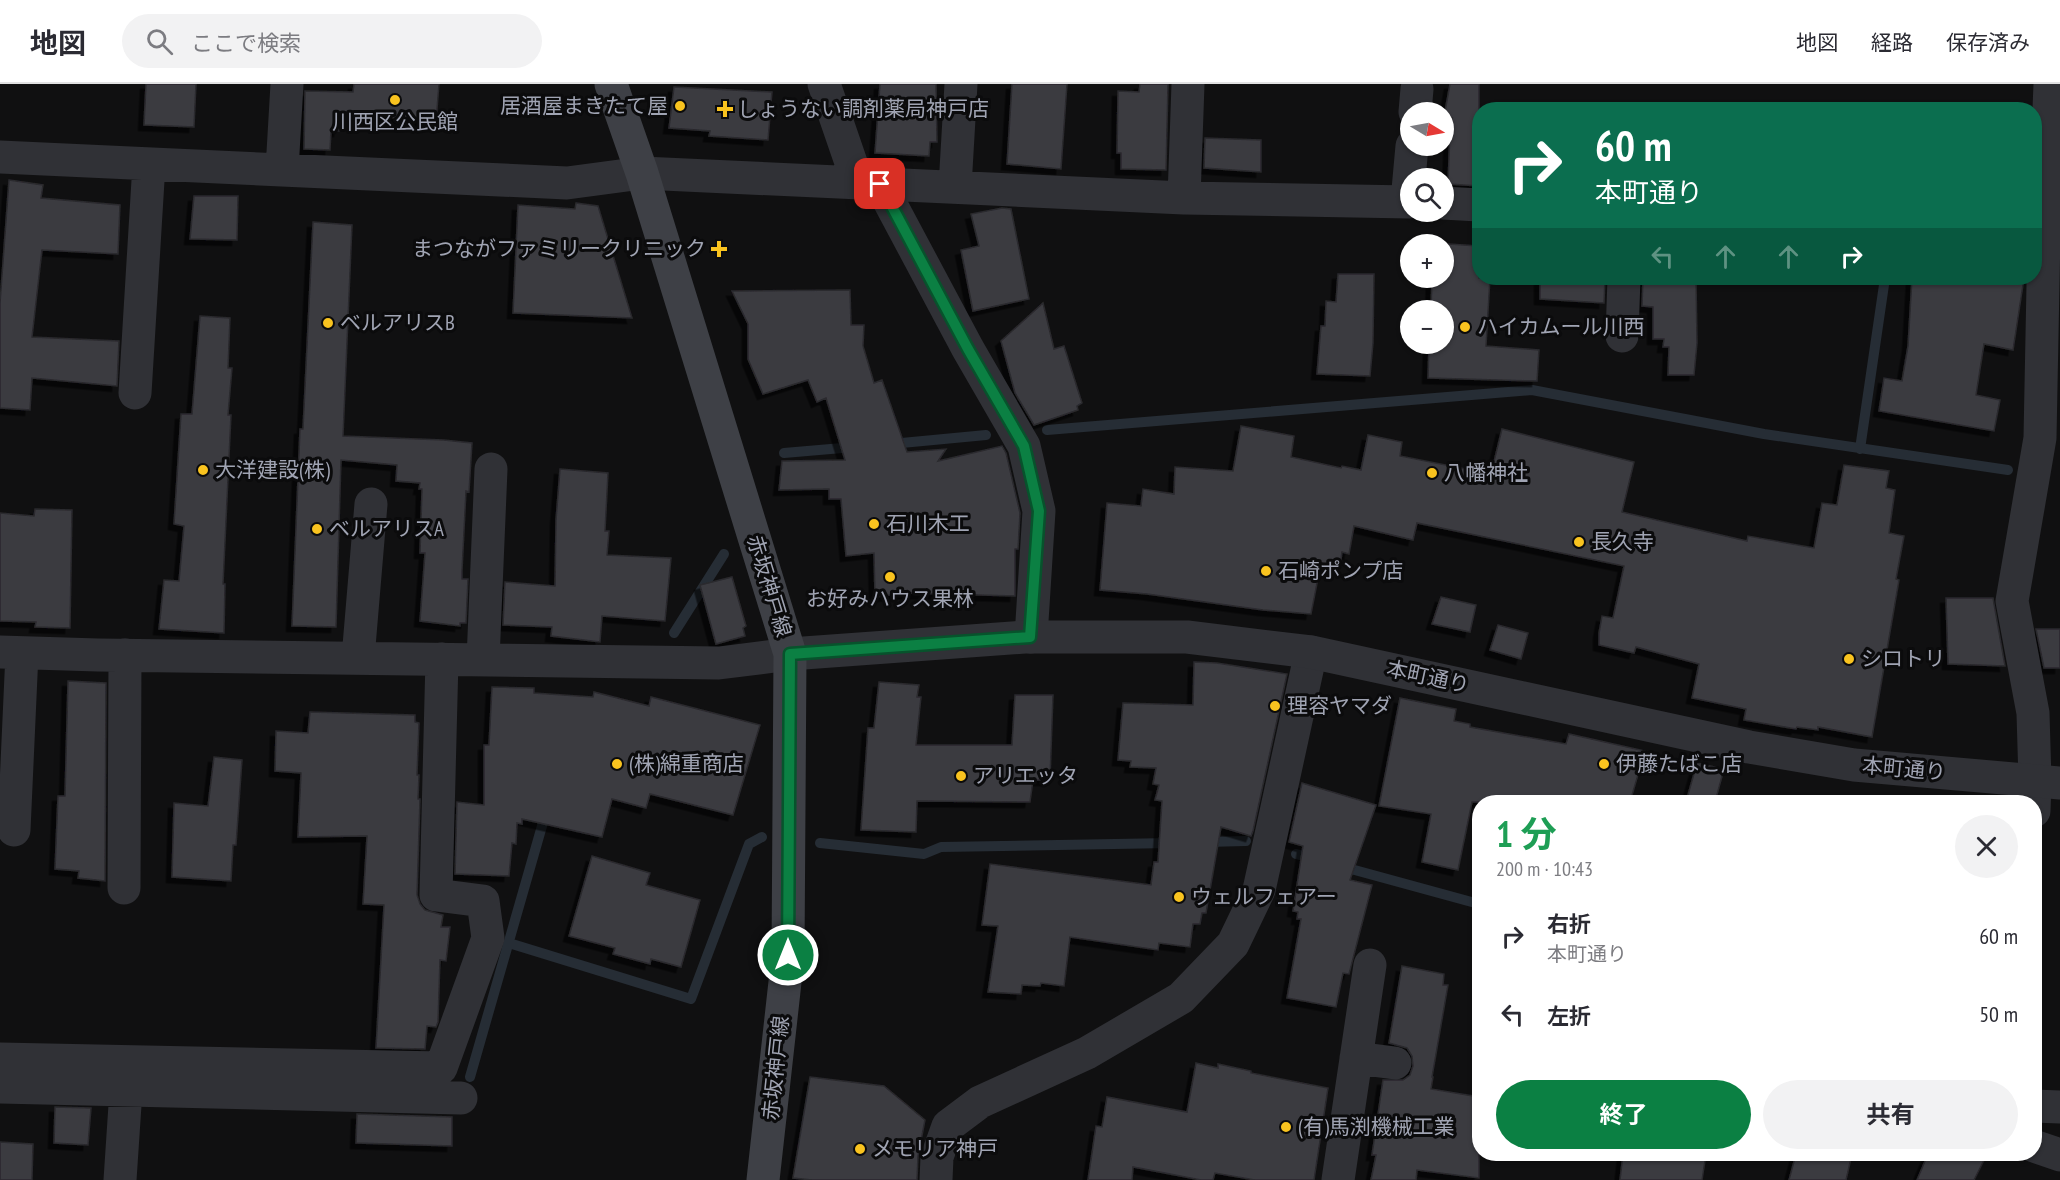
<!DOCTYPE html>
<html lang="ja">
<head>
<meta charset="utf-8">
<style>
  :root { --surface:#fff; --page:#f2f2f3; --text:#2b2b33; --muted:#7c7c81; --line:#e1e1e2; --accent:#0b8043 }
  body { margin:0; font-family:"PT Sans Narrow","Noto Sans JP",sans-serif; background:var(--page); color:var(--text); height:100vh; display:flex; flex-direction:column; font-size:22px; white-space:nowrap }
  * { box-sizing:border-box; margin:0 }
  p { font-size:20px; color:var(--muted) }
  .icon { flex:none; width:33px; height:33px; fill:none; stroke:currentColor; stroke-width:2; stroke-linecap:round; stroke-linejoin:round }
  .map { position:relative; flex:1; overflow:hidden }
  .sheet { position:absolute; left:1472px; top:711px; width:570px; height:366px; display:flex; flex-direction:column; background:var(--surface); border-radius:24px; box-shadow:0 2px 4px #0004 }
  .sheet>* { flex:none }
  .hud { position:absolute; left:1472px; top:18px; width:570px; height:183px; border-radius:24px; box-shadow:0 2px 4px #0004; background:#0b6e4f; color:#fff; overflow:hidden }
  .needle { width:39px; rotate:100deg }
  .tools { position:absolute; left:1400px; top:18px; display:grid; gap:12px }
  .tools a { display:grid; place-items:center; width:54px; height:54px; border-radius:50%; background:var(--surface); box-shadow:0 2px 4px #0004; font-size:30px }
  .pin { position:absolute; display:grid; place-items:center; width:51px; height:51px; color:#fff; margin:-26px; border-radius:12px; box-shadow:0 3px 9px #0006 }
  .me { position:absolute; width:66px; margin:-33px; rotate:0deg; stroke-linejoin:round; filter:drop-shadow(0 0 4px #0008) }
  .turn { display:flex; align-items:center; gap:21px; height:126px; padding:0 24px; font-size:27px }
  .turn .icon { width:78px; height:78px; stroke-width:2.5 }
  .turn b { display:block; font-size:42px; line-height:51px }
  .lanes { display:flex; align-items:center; height:57px; padding:0 24px; background:#0003; justify-content:center; gap:30px; direction:ltr }
  .lanes .off { opacity:.35 }
  .round { display:grid; place-items:center; flex:none; width:63px; height:63px; border-radius:32px; background:var(--page) }
  .headline { display:flex; align-items:center; justify-content:space-between; height:102px; padding:0 24px }
  h1 { font-size:36px; font-weight:700; line-height:45px; color:#1e9e55 }
  .button { display:flex; gap:12px; margin-top:auto; padding:12px 24px }
  .button a { flex:1; height:69px; border-radius:36px; background:var(--accent); color:#fff; font-size:24px; font-weight:700; line-height:69px; text-align:center }
  .button a+a { background:var(--page); color:var(--text) }
  ul { padding:0; list-style:none }
  li { display:flex; align-items:center; gap:18px; height:78px; padding:0 24px }
  li div { flex:1 }
  li b { display:block; font-size:22px }
  li em { font-style:normal }
  header { display:flex; align-items:center; gap:36px; box-sizing:border-box; height:84px; padding:0 30px; background:var(--surface); border-bottom:2px solid var(--line) }
  header strong { font-size:28px }
  nav { display:flex; gap:33px; margin-inline-start:auto; font-size:21px }
  .search { width:420px; height:54px; background:var(--page); display:flex; align-items:center; gap:15px; box-sizing:border-box; padding:0 21px; border-radius:33px; color:var(--muted); font-size:22px }
  .map>svg:first-child { display:block }
  .lines { fill:none; stroke-linecap:round; stroke-linejoin:round }
  .stream { stroke:#262d35; stroke-width:10 }
  .building { fill:#3b3b41; stroke:#2a292d; stroke-width:1.5; filter:url(#shadow) }
  .minor { stroke:#303136; stroke-width:33 }
  .tertiary { stroke:#303136; stroke-width:33 }
  .secondary { stroke:#3e4046; stroke-width:33 }
  .route-casing { stroke:#07532c; stroke-width:15 }
  .route { stroke:#0b8043; stroke-width:10 }
  .poi-dot { fill:#f9c31f; stroke:#0b0b0c; stroke-width:2 }
  .labels { text-anchor:middle; stroke-width:6; stroke-linejoin:round; paint-order:stroke }
  .poi-label { font-size:21px; fill:#a0a4b3; stroke:#0b0b0c; text-anchor:start }
  .street-label { font-size:21px; fill:#a0a4b3; stroke:#0b0b0c }
</style>
</head>
<body>
<header>
<strong>地図</strong>
<div class="search"><svg class="icon" aria-label="search" viewBox="0 0 24 24"><circle cx="10" cy="10" r="6"/><path d="M15 15l6 6"/></svg>ここで検索</div>
<nav><a>地図</a><a>経路</a><a>保存済み</a></nav>
</header>
<div class="map">
<svg width="2060" height="1096" viewBox="0 0 2060 1096">
  <defs>
    <filter id="shadow"><feDropShadow dx="-5.5" dy="5.5" stdDeviation="0" flood-color="#0009"/></filter>
  </defs>
  <rect width="100%" height="100%" fill="#101011"/>
  <g class="lines">
    <path class="stream" d="M1047,346L1532,306L1764,350L2008,386
      M891,360L986,351
      M1860,365L1885,194
      M784,369L854,363
      M674,549L724,470
      M1205,758L1246,757
      M820,759L924,770L941,763L1171,759
      M1296,770L1314,775
      M1340,782L1479,820
      M509,859L691,915L749,760L762,753
      M470,993L546,728"/>
  </g>
  <path class="building" d="M146,0H196L194,43L144,41Z
    M354,0H439L436,38L376,32L375,39L339,37V47H331L330,66L304,65L305,7L353,8Z
    M880,0H936L937,58H930L929,72L875,69Z
    M1012,0H1067L1061,85L1007,80Z
    M1140,0H1168L1166,86L1121,85V69H1117L1118,7L1139,8Z
    M1450,0H1479V102L1448,100L1450,45L1452,34L1444,33Z
    M674,3L772,8L768,56L709,52L710,47L669,44Z
    M1205,54L1261,56V88L1204,84Z
    M9,96L43,101L41,114L120,121L118,170L42,166L32,253L119,257L117,302L32,294L30,326L0,324V219Z
    M194,112H238L237,156L190,155Z
    M576,119L598,122L632,234L513,229L518,121L575,125Z
    M1002,124L1011,125L1029,215L973,227L961,166L979,162L971,130Z
    M313,138L352,141L343,352L444,356L472,359L469,408L466,407L462,487V495H468L466,539H460V542L420,537L425,469H420L422,405H419L420,399L396,397L397,381L341,376L336,543L292,542L300,345H303Z
    M1433,159L1479,162V194H1490L1486,262L1539,266L1537,297L1428,294L1429,260H1443V226H1431L1432,194H1443V160Z
    M1338,190H1374L1373,259L1370,292L1317,290L1321,242H1325L1326,217L1336,218Z
    M1540,194H1605L1604,219L1540,215Z
    M1643,194H1696L1697,259L1694,291H1668L1669,263H1663L1664,255H1653V223L1642,222Z
    M1912,194H2024L2013,266L1984,260L1976,311L2000,316L1994,347L1879,327L1884,294L1902,297L1908,262Z
    M850,206L851,241H864L863,262L874,299L882,296L907,368L946,365L938,377L1002,362L1006,369L1020,429L1018,465H1015V512L906,509L875,513L874,469L846,472L841,415H829V405L779,406L782,377L845,376L826,314L817,318L808,296L763,310L748,275V240L732,207Z
    M1043,219L1054,265L1064,262L1082,319L1077,322L1078,326L1034,341L1015,309L1001,257Z
    M200,232L230,234L228,284H232L228,331H231L223,500H225L224,549L159,545L164,496L179,497L184,442L174,440L181,330H192Z
    M1241,342L1294,352L1291,373L1341,384L1342,382L1361,386L1368,351L1402,358L1400,372L1491,390L1502,345L1634,378L1622,428L1747,457L1748,452L1814,464L1822,419L1837,421L1844,381L1889,387L1886,404L1895,406L1889,449L1904,452L1896,495L1899,496L1872,653L1818,643V646L1797,643L1796,645L1744,636L1746,625L1692,614L1699,580L1636,563L1634,569L1599,561V549L1602,532L1613,534L1624,482L1417,439L1413,456L1354,442L1349,470L1342,468L1340,483L1321,479L1311,530L1263,526L1147,510L1100,506L1107,419L1141,422L1143,405L1174,410L1175,383L1233,387Z
    M560,385L608,389L605,447H609L607,471L671,474L665,537L602,532L600,558L551,552L552,543L503,541L505,498L555,502L556,436Z
    M35,425L72,426L70,544L35,543L36,538L0,537V429L34,432Z
    M732,493L746,542L743,544L745,552L716,560L700,501Z
    M1441,513L1476,521L1470,548L1432,540Z
    M1946,514H1993L2005,582L1948,580Z
    M1498,541L1528,549L1521,575L1490,566Z
    M2036,545H2060V584H2044Z
    M1194,578L1217,579L1287,590L1253,747L1251,752L1221,743L1206,829H1202L1200,840H1193L1190,863L1159,859L1158,866L1070,853L1064,902L1041,899L1040,902L1022,901L1021,910L988,908L998,842L982,841L990,780L1151,801L1154,778H1158L1162,717L1155,716L1159,701L1153,700L1156,684L1130,683L1131,677L1118,676L1123,619L1193,621Z
    M68,597L106,599L105,797L78,794L79,787L55,785L58,712H65Z
    M879,598L919,601L917,613H921L916,661H1012L1015,611H1053L1050,696H1033L1030,718L917,717L916,748L861,746L868,644H874Z
    M492,603L534,604V609L593,613L594,608L649,622L651,613L760,641L733,731L650,710L646,724L612,715L602,753L522,735V740L517,739L516,760L512,759L509,792L455,790L457,718L484,721V661H489Z
    M1400,614L1456,625L1454,637L1470,640V643L1566,660L1569,650L1645,667L1630,718H1472L1458,786L1422,778L1431,730L1379,722Z
    M310,628L415,631V638L419,639L417,691H419L418,715H420L417,811L420,820L425,826L443,831L441,843H450L446,877L440,876L438,938L436,943L427,942L425,965L376,964L384,821L363,820L367,752L298,753L301,689L275,687L276,647L308,649Z
    M214,673L242,676L236,761H233L231,797L172,793L174,719L208,722Z
    M1697,679L1724,685L1715,718H1686Z
    M1302,699L1376,721L1350,796L1372,801L1349,890L1343,889L1336,923L1287,914L1301,835H1297L1298,828L1293,827L1303,762L1289,758Z
    M592,772L650,789L646,801L700,816L681,883L651,875L650,880L613,870L615,864L569,852Z
    M1402,882L1444,890L1443,901H1448L1432,993H1433L1431,1005L1479,1013V1094L1417,1086L1416,1096H1371L1376,1071H1372L1383,996H1403L1410,991L1413,982L1412,972L1407,964L1389,959Z
    M1196,979L1218,984V980L1251,987V989L1328,1004L1314,1096H1255L1215,1089L1213,1096H1201L1133,1083L1132,1096H1088L1096,1042L1102,1043L1107,1013L1187,1028Z
    M810,993L884,1002L925,1036L918,1072L917,1096H812L793,1094Z
    M55,1023L91,1024L88,1061L54,1059Z
    M357,1030L452,1033V1062L356,1059Z
    M0,1058L33,1060L32,1096H0Z
    M1623,1070H1706L1702,1096H1620Z
    M1796,1070H1852L1846,1096H1789Z
    M1928,1070H1987L1974,1096H1917Z"/>
  <g class="lines">
    <path class="minor" d="M824,0L858,99
      M1415,28L1417,5
      M0,73L567,99L642,89L1184,114L1410,118
      M282,86L287,0
      M880,100L968,265L1024,362L1039,427L1031,553
      M955,103L961,0
      M1184,114L1188,0
      M1407,117L1412,62
      M1443,119L1479,121
      M1622,252L1624,194
      M135,309L149,80
      M0,568L98,571L719,579L790,570
      M358,574L371,420
      M483,576L491,385
      M2034,727L2035,697L2033,629L2012,517L2040,354L2044,149L2050,0
      M14,746L22,569
      M124,804L125,571
      M1356,974L1395,979
      M0,975L441,984L488,854L483,817L436,811L442,575
      M0,1003L461,1014
      M2034,1022L2060,1023
      M2034,1062L2060,1071
      M120,1096L126,1006
      M936,1096L937,1073L948,1042L980,1018L1087,969L1181,914L1233,860L1259,806L1311,568
      M1338,1096L1370,881"/>
    <path class="tertiary" d="M790,570L1025,553H1187L1311,568L1749,663L1854,681L2060,699"/>
    <path class="secondary" d="M611,0L642,89L790,570L788,871L763,1096"/>
  </g>
  <g class="lines">
    <g class="route-casing">
      <path id="route" d="M788,871L790,570L1030,553L1039,427L1024,362L968,265L880,100"/>
    </g>
    <use href="#route" class="route"/>
  </g>
  <g class="poi-dot">
    <circle cx="395" cy="16" r="6"/>
    <circle cx="680" cy="22" r="6"/>
    <path d="M722 16h6v6h6v6h-6v6h-6v-6h-6v-6h6z"/>
    <path d="M716 156h6v6h6v6h-6v6h-6v-6h-6v-6h6z"/>
    <circle cx="328" cy="239" r="6"/>
    <circle cx="1465" cy="243" r="6"/>
    <circle cx="203" cy="386" r="6"/>
    <circle cx="1432" cy="389" r="6"/>
    <circle cx="874" cy="440" r="6"/>
    <circle cx="317" cy="445" r="6"/>
    <circle cx="1579" cy="458" r="6"/>
    <circle cx="1266" cy="487" r="6"/>
    <circle cx="890" cy="493" r="6"/>
    <circle cx="1849" cy="575" r="6"/>
    <circle cx="1275" cy="622" r="6"/>
    <circle cx="617" cy="680" r="6"/>
    <circle cx="1604" cy="680" r="6"/>
    <circle cx="961" cy="692" r="6"/>
    <circle cx="1179" cy="813" r="6"/>
    <circle cx="1286" cy="1043" r="6"/>
    <circle cx="860" cy="1065" r="6"/>
  </g>
  <g class="labels">
    <g class="poi-label">
      <text x="668" y="29" text-anchor="end">居酒屋まきたて屋</text>
      <text x="737" y="32">しょうない調剤薬局神戸店</text>
      <text x="395" y="45" text-anchor="middle">川西区公民館</text>
      <text x="706" y="172" text-anchor="end">まつながファミリークリニック</text>
      <text x="340" y="246">ベルアリスB</text>
      <text x="1477" y="250">ハイカムール川西</text>
      <text x="215" y="393">大洋建設(株)</text>
      <text x="1444" y="396">八幡神社</text>
      <text x="886" y="447">石川木工</text>
      <text x="329" y="452">ベルアリスA</text>
      <text x="1591" y="465">長久寺</text>
      <text x="1278" y="494">石崎ポンプ店</text>
      <text x="890" y="522" text-anchor="middle">お好みハウス果林</text>
      <text x="1861" y="582">シロトリ</text>
      <text x="1287" y="629">理容ヤマダ</text>
      <text x="629" y="687">(株)綿重商店</text>
      <text x="1616" y="687">伊藤たばこ店</text>
      <text x="973" y="699">アリエッタ</text>
      <text x="1191" y="820">ウェルフェアー</text>
      <text x="1298" y="1050">(有)馬渕機械工業</text>
      <text x="872" y="1072">メモリア神戸</text>
    </g>
    <g class="street-label">
      <text transform="translate(769 502) rotate(73)" y="7">赤坂神戸線</text>
      <text transform="translate(1428 593) rotate(12)" y="7">本町通り</text>
      <text transform="translate(1904 685) rotate(5)" y="7">本町通り</text>
      <text transform="translate(776 984) rotate(-84)" y="7">赤坂神戸線</text>
    </g>
  </g>
</svg>
<div class="tools">
<a><svg class="needle" viewBox="-14 -14 28 28"><path d="M0-13l5 13h-10z" fill="#e53935"/><path d="M0 13l5-13h-10z" fill="#7c7c81"/></svg></a>
<a><svg class="icon" aria-label="search" viewBox="0 0 24 24"><circle cx="10" cy="10" r="6"/><path d="M15 15l6 6"/></svg></a>
<a>+</a>
<a>−</a>
</div>
<div class="pin" style="left:880px;top:100px;background:#d93025"><svg class="icon" aria-label="arrive" viewBox="0 0 24 24"><path d="M6 21V4h12l-3 4 3 4H6"/></svg></div>
<svg class="me" style="left:788px;top:871px" viewBox="-20 -20 40 40"><circle r="17" fill="#0b8043" stroke="#fff" stroke-width="3"/><path d="M0-11L8 9 0 5-8 9z" fill="#fff"/></svg>
<div class="hud">
<div class="turn"><svg class="icon" aria-label="right" viewBox="0 0 24 24"><path d="M7 20v-9h11M14 6l5 5-5 5"/></svg><div><b>60 m</b>本町通り</div></div>
<div class="lanes"><svg class="icon off" aria-label="left" viewBox="0 0 24 24"><path d="M17 20v-9H6M10 6l-5 5 5 5"/></svg><svg class="icon off" aria-label="ahead" viewBox="0 0 24 24"><path d="M12 20V5M6 11l6-6 6 6"/></svg><svg class="icon off" aria-label="ahead" viewBox="0 0 24 24"><path d="M12 20V5M6 11l6-6 6 6"/></svg><svg class="icon" aria-label="right" viewBox="0 0 24 24"><path d="M7 20v-9h11M14 6l5 5-5 5"/></svg></div>
</div>
<section class="sheet">
<div class="headline"><div><h1>1 分</h1><p>200 m · 10:43</p></div><a class="round"><svg class="icon" aria-label="close" viewBox="0 0 24 24"><path d="M6 6l12 12M18 6L6 18"/></svg></a></div>
<ul>
<li><svg class="icon" aria-label="right" viewBox="0 0 24 24"><path d="M7 20v-9h11M14 6l5 5-5 5"/></svg><div><b>右折</b><p>本町通り</p></div><em>60 m</em></li>
<li><svg class="icon" aria-label="left" viewBox="0 0 24 24"><path d="M17 20v-9H6M10 6l-5 5 5 5"/></svg><div><b>左折</b></div><em>50 m</em></li>
</ul>
<div class="button"><a>終了</a><a>共有</a></div>
</section>
</div>
</body>
</html>
